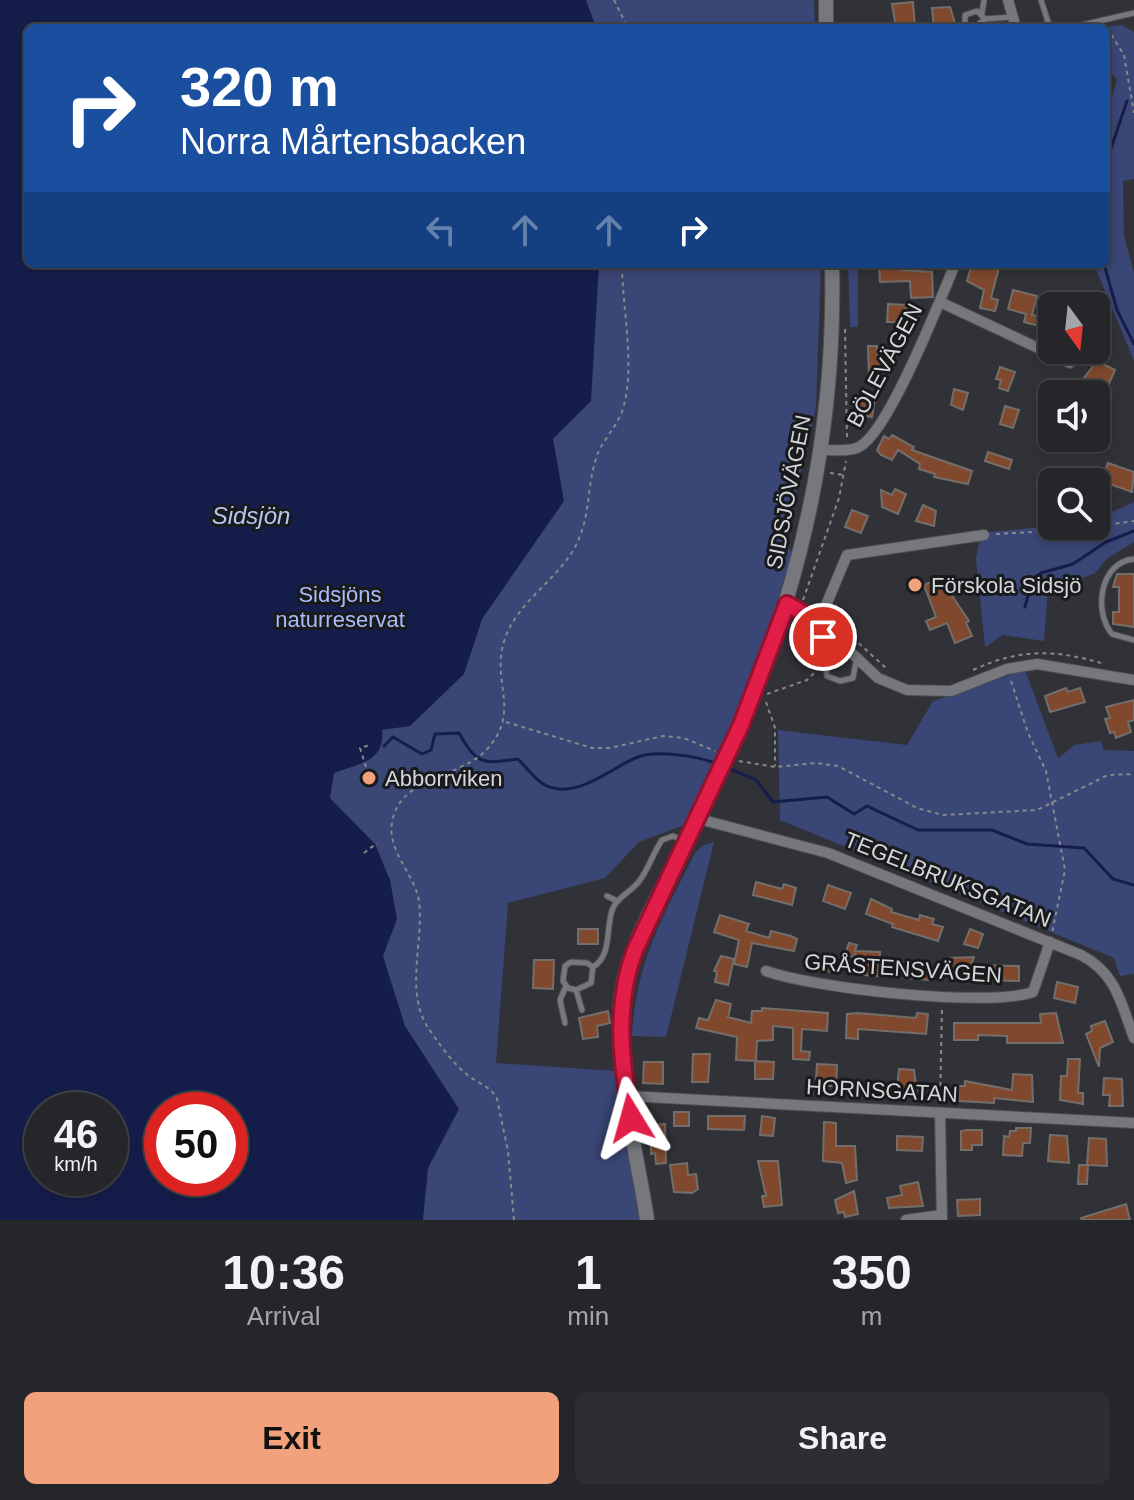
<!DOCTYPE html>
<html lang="en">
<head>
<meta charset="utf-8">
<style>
  :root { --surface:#242629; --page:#2c2e31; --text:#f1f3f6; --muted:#a3a5a8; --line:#414346; --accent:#f1a17c }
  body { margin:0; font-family:Helvetica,sans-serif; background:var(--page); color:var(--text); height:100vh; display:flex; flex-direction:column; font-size:30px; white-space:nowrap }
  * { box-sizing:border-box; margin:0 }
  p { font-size:26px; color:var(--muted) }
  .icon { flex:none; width:44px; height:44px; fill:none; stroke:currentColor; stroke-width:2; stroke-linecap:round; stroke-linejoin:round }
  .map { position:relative; height:1220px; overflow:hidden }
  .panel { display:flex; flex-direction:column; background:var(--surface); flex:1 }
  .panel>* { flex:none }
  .banner { position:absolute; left:24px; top:24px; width:1086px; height:244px; border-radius:12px; box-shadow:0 4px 12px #0003,0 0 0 2px var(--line); background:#1a4fa0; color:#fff; overflow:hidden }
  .needle { width:52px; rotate:165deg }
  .tools { position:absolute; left:1038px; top:292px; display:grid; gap:16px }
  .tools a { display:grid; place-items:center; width:72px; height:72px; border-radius:12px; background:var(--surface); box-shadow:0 4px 12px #0003,0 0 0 2px var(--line); font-size:40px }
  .speed { position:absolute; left:24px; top:1092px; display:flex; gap:16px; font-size:40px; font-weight:700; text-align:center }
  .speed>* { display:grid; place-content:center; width:104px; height:104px; border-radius:50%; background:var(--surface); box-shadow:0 4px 12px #0003,0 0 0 2px var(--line); line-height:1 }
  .speed small { font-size:20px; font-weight:400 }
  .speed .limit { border:12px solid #d22; background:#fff; color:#111 }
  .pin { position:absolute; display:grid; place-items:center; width:68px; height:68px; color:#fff; margin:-34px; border:4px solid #fff; border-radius:50%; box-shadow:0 2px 8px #0007 }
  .me { position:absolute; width:88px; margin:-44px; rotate:352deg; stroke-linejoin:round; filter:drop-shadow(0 0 6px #0008) }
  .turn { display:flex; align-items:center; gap:28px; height:168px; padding:0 24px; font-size:36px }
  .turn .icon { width:104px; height:104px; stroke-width:2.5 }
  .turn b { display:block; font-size:56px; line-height:68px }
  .lanes { display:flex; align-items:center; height:76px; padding:0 24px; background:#0003; justify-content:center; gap:40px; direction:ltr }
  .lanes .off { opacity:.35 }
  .eta { display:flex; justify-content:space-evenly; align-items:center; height:136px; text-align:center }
  .eta b { font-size:48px; font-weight:600; line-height:56px }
  .button { display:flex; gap:16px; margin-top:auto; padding:16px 24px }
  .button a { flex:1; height:92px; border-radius:12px; background:var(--accent); color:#111; font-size:32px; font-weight:600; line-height:92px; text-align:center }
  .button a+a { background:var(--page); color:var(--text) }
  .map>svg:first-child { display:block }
  .green { fill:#3a4676; fill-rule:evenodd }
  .water { fill:#151d4b; fill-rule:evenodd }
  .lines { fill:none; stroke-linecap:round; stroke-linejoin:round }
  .stream { stroke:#151d4b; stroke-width:3 }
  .building { fill:#80492e; stroke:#746e6b; stroke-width:2 }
  .lane-casing { stroke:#4d4f52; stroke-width:7 }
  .street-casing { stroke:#4d4f52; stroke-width:12 }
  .secondary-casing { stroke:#4d4f52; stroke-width:16 }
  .path { stroke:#87888c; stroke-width:2; stroke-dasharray:4 4; stroke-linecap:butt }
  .lane { stroke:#76787d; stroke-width:5 }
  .street { stroke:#76787d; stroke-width:10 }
  .secondary { stroke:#76787d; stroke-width:14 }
  .secondary-bridge-casing { stroke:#4d4f52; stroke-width:16; stroke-linecap:butt }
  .secondary-bridge { stroke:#76787d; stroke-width:14 }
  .route-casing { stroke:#92132f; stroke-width:20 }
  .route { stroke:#e11d48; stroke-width:14 }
  .poi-dot { fill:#f1a17c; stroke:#191a1c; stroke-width:3 }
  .labels { text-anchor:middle; stroke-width:6; stroke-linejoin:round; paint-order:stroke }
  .street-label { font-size:22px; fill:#d5d6d9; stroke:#191a1c }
  .poi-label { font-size:22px; fill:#d5d6d9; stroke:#191a1c; text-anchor:start }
  .park-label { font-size:22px; fill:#a9bbfb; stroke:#191a1c }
  .water-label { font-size:24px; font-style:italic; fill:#b7c5f5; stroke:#191a1c }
</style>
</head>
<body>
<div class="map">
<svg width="1134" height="1220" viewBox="0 0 1134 1220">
  <rect width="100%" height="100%" fill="#303237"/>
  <path class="green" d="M0,0L28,28V264H821L816,407L785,539L799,570L762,648L731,732L684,825L639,842L605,878L508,903L496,1063L616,1071L639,1220H0ZM42,1110H110V1178H42ZM162,1110H230V1178H162Z
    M586,0H814L815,28H596Z
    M1122,25L1134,32V179L1123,181L1124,236L1134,272V361L1094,264H1106V118L1117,79L1106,69V28H1094Z
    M848,264H858V327H850Z
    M1134,502V542L1108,558L1094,574L1048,588L1044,641L1003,635L985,647L976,559L981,533L1052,526H1096V519Z
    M1025,670L1058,758L1075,745L1101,741L1104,750L1134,751V974L1120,976L1114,958L780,820L778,730L907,745L933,701Z
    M714,842L666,1037L632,1036C636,962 662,918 695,853L702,846Z"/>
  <path class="water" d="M0,0H586L596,28H28V264H599L591,401L553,439L564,501L482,619L464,674L410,726L382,730C385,762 360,763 334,773L330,798L375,844L390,880L397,919L383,956L405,1026L459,1109L428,1168L423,1220H0ZM42,1110H110V1178H42ZM162,1110H230V1178H162Z"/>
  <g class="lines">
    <path class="stream" d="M1106,163L1127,101
      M1104,264L1117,310L1134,344
      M1025,607L1032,580L1041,573L1073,564L1106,542L1134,531
      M384,746L393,737L422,754L431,750L435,734L459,733C477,765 483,764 518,759C526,767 535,780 545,785C577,801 611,767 638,757C657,750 699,756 717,764
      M728,768L756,780L773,802L827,797L854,814L867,806L918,830H992L1027,844L1084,848L1113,879L1134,885"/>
  </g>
  <path class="building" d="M913,2L915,28H896L892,4Z
    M950,7L956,26L934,28L932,8Z
    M879,264H901V270L932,272L933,297L911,298L910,281L880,282Z
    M972,264H1000L991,298L998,300L995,311L980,308L984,290L967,281Z
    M1013,290L1037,296L1032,315L1041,317L1039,326L1024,322L1026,314L1008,309Z
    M888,304L906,305V319H902V322H887Z
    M868,346H877L878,356H885V362H890V371H885V377H869Z
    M1097,361L1115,370L1106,390L1084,378Z
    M1000,367L1015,372L1008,391L999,388L1001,380L996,379Z
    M954,389L968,393L963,410L951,405Z
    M860,396L875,398L872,417L858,415Z
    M1005,406L1019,410L1013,428L1000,424Z
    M892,435L914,447L912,450L972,471L968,484L934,477L935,474L919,469L920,464L898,450L892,460L881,455L877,450L884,436L889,439Z
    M988,452L1012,460L1009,469L985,461Z
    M1108,463L1134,472L1132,492L1101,481Z
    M895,489L906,494L898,514L882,507L881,490L892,495Z
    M923,505L936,511L934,526L916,521Z
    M852,510L868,516L861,533L845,527Z
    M1117,574H1134V627L1113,624V612H1119V587H1113Z
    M940,578L969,621L966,623L972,636L955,643L947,623L930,630L926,621L936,617L924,585Z
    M1066,688L1068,692L1080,688L1085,702L1050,712L1045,696Z
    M1134,700V720L1128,722L1131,732L1116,738L1114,732L1110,733L1105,719L1110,718L1106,707Z
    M756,882L782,889L784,884L796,888L792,905L753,895Z
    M828,885L851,893L845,909L823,901Z
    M871,899L892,909L891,912L919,920L920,915L934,919L932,924L943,927L938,941L892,927L893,924L866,914Z
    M720,915L749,924L746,931L769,938L771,931L791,936L797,939L794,951L752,943L747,967L734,964L739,940L714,932Z
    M578,929H598V944H578Z
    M970,929L983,934L978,948L964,944Z
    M849,943L857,945L855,951L880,952L878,976L864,975L865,970L854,969L855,953L854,957L845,955Z
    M814,954L835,956L834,972L813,970Z
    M721,956L734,959L728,985L715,982L717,972L714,971Z
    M974,957L971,965L1019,966V981L952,979L951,958Z
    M534,960H554L553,989L533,988Z
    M898,962L930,964L929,980L904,978V971H898Z
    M1057,982L1078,987L1075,1003L1054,998Z
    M716,1000L731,1004L728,1017L751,1023L752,1011H762V1008L828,1013L827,1031L802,1029L801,1051L810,1052L809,1060L793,1059V1028L773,1026V1040L757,1041L756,1061L736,1060L737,1037L696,1028L699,1018L708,1020Z
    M608,1011L610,1023L597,1026L598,1037L583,1039L579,1018Z
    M858,1013L916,1018L917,1013L928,1014L926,1034L858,1029V1039L846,1038L847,1014Z
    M1056,1013L1063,1043H1007V1036L978,1035V1040H954V1023H1041L1040,1014Z
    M1105,1021L1113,1042L1100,1048L1099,1067L1086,1034L1092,1031L1091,1026Z
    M693,1054H710L708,1082H692Z
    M1068,1059H1080L1078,1093H1083V1104L1060,1100L1061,1076H1067Z
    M755,1061L774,1062L773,1079H755Z
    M644,1062H663V1084L643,1083Z
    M817,1064L837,1065L836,1086H824L825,1080L816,1079Z
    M899,1069L914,1070L917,1093L902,1092V1088H897Z
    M1013,1074L1032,1075L1033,1102L994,1098V1103L958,1101L959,1086H965V1081L1012,1090Z
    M1104,1078L1122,1079L1123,1106H1109L1110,1095H1103Z
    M674,1112H689V1126H674Z
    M708,1116H745L744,1130L708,1129Z
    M762,1116L775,1118L773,1136L760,1135Z
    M824,1122L836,1123V1146H855L857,1180L846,1183L842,1163L823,1161Z
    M665,1124L666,1163L656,1164L655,1153L651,1154V1125Z
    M1016,1128H1031L1030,1143H1023L1022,1156L1003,1155L1004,1136L1009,1137L1010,1131H1016Z
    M967,1130H982V1145H972V1150H961V1131Z
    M1050,1135L1067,1136L1069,1163L1048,1161Z
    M897,1136L923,1137L922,1151L897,1150Z
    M1089,1138L1106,1139L1107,1166L1088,1165L1087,1184H1078L1079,1165H1087Z
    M758,1161H778L782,1205L764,1207L762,1196H766Z
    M687,1163L688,1175L696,1174L698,1189L692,1193L674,1192L670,1165Z
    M918,1182L923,1206L889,1208L887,1198L902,1195L900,1186Z
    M854,1191L858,1214L845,1217L844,1212L838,1213L835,1200Z
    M980,1199V1215L958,1216L957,1200Z
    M1126,1204L1130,1220H1082L1081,1218Z"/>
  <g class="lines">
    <g class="lane-casing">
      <path id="lane" d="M1041,0L1050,28
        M982,13L984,0
        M970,28L965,25V15L977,11L985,19
        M974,28L985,19L1013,17
        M1069,28L1134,13
        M1134,559C1100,562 1093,611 1112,634L1134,640
        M820,625L827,676L840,681L853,678L856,661
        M607,896L617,901
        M593,967L587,963L571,962L565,966L563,981L568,988L576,990L591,983L593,967C613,955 605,926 613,908C618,896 633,891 640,880C649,868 653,853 662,840L673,836L686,842
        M576,990L582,1010
        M565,1023L560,1000L566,986"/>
    </g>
    <g class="street-casing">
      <path id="street" d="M1008,0L1016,28
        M940,302L1070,363
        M822,450C833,450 849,452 859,447C889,432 941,298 955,264
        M787,604L819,622L878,678L907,690L951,691L1007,669L1037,664L1134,680
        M819,622L847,555L984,535
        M699,819L828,853L1081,955C1116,973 1121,1003 1134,1038
        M766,971C813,988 988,1008 1033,992L1050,942
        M627,1096L1134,1123
        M940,1113L942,1220
        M906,1220L942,1215"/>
    </g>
    <g class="secondary-casing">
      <path id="secondary" d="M826,0V28
        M741,725C804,577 836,425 832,264
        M647,1220C637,1149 606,1040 626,972C643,912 682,859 706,801"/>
    </g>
    <path class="path" d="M614,0L628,28
      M1107,28L1124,55L1134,113
      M845,329L847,439
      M830,473L843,475
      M996,534L1068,530L1134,521
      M803,600L839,498L846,461
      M841,627L887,669
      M973,670C1018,649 1053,649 1101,663
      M1011,681L1028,733L1046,771L1065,870L1052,933
      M767,694L807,680L814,673L813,656L816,653
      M766,702L775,728V766
      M506,722L592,748H610L663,736L684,738L715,751
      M739,761L775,767L816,763L838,766L917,808L943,815L1037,810L1108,775L1134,774
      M366,767L360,748L370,745
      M364,853L377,843
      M940,1102L942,1008
      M514,1220L508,1151L497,1099C491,1086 475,1082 465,1073C451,1061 437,1041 427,1026C405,990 424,941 419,901C415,875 387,851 392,823C399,775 462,779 488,748C520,712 493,684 503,645C513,605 554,583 574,549C591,518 586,493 595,462C599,444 614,431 621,414C637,374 622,308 622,264"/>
    <use href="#lane" class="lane"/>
    <use href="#street" class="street"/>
    <use href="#secondary" class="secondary"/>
    <g class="secondary-bridge-casing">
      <path id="secondary-bridge" d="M706,801L741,725"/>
    </g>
    <use href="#secondary-bridge" class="secondary-bridge"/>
  </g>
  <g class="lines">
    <g class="route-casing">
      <path id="route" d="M631,1118C621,1062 614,1004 635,950L741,725L787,604L819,622L823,637"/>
    </g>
    <use href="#route" class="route"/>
  </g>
  <g class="poi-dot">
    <circle cx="915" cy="585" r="8"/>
    <circle cx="369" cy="778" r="8"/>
  </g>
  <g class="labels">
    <g class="street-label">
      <text transform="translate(884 365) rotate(-62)" y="8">BÖLEVÄGEN</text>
      <text transform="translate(788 492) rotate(-79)" y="8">SIDSJÖVÄGEN</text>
      <text transform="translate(948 879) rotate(22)" y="8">TEGELBRUKSGATAN</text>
      <text transform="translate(903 968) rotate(4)" y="8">GRÅSTENSVÄGEN</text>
      <text transform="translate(882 1090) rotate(3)" y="8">HORNSGATAN</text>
    </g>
    <g class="poi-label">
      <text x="931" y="593">Förskola Sidsjö</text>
      <text x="385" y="786">Abborrviken</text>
    </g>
    <g class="park-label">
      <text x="340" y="602">Sidsjöns<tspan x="340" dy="25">naturreservat</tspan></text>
    </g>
    <g class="water-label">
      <text x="251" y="524">Sidsjön</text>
    </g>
  </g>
</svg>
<div class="tools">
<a><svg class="needle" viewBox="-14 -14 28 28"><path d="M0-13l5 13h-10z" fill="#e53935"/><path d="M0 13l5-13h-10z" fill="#a3a5a8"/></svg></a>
<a><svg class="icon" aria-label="sound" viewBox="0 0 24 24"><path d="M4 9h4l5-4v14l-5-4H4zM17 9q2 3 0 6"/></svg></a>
<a><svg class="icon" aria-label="search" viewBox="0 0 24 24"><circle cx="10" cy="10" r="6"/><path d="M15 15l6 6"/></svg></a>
</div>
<div class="speed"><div>46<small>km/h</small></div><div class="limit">50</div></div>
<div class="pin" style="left:823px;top:637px;background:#d93025"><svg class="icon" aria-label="arrive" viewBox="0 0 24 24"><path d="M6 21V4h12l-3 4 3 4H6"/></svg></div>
<svg class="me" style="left:631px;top:1118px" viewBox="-20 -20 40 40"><path d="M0-17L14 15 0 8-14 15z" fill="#e11d48" stroke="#fff" stroke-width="4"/></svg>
<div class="banner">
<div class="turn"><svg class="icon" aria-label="right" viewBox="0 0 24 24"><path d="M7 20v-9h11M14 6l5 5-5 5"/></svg><div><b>320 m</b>Norra Mårtensbacken</div></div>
<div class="lanes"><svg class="icon off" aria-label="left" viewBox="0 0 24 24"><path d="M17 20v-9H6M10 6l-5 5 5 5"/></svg><svg class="icon off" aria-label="ahead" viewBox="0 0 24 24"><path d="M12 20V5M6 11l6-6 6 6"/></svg><svg class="icon off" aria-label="ahead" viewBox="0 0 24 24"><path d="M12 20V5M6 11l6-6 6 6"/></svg><svg class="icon" aria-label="right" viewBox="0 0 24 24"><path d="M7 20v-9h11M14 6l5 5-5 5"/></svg></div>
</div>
</div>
<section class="panel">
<div class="eta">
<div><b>10:36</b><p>Arrival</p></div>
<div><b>1</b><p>min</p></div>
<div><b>350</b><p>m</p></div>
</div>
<div class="button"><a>Exit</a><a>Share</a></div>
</section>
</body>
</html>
